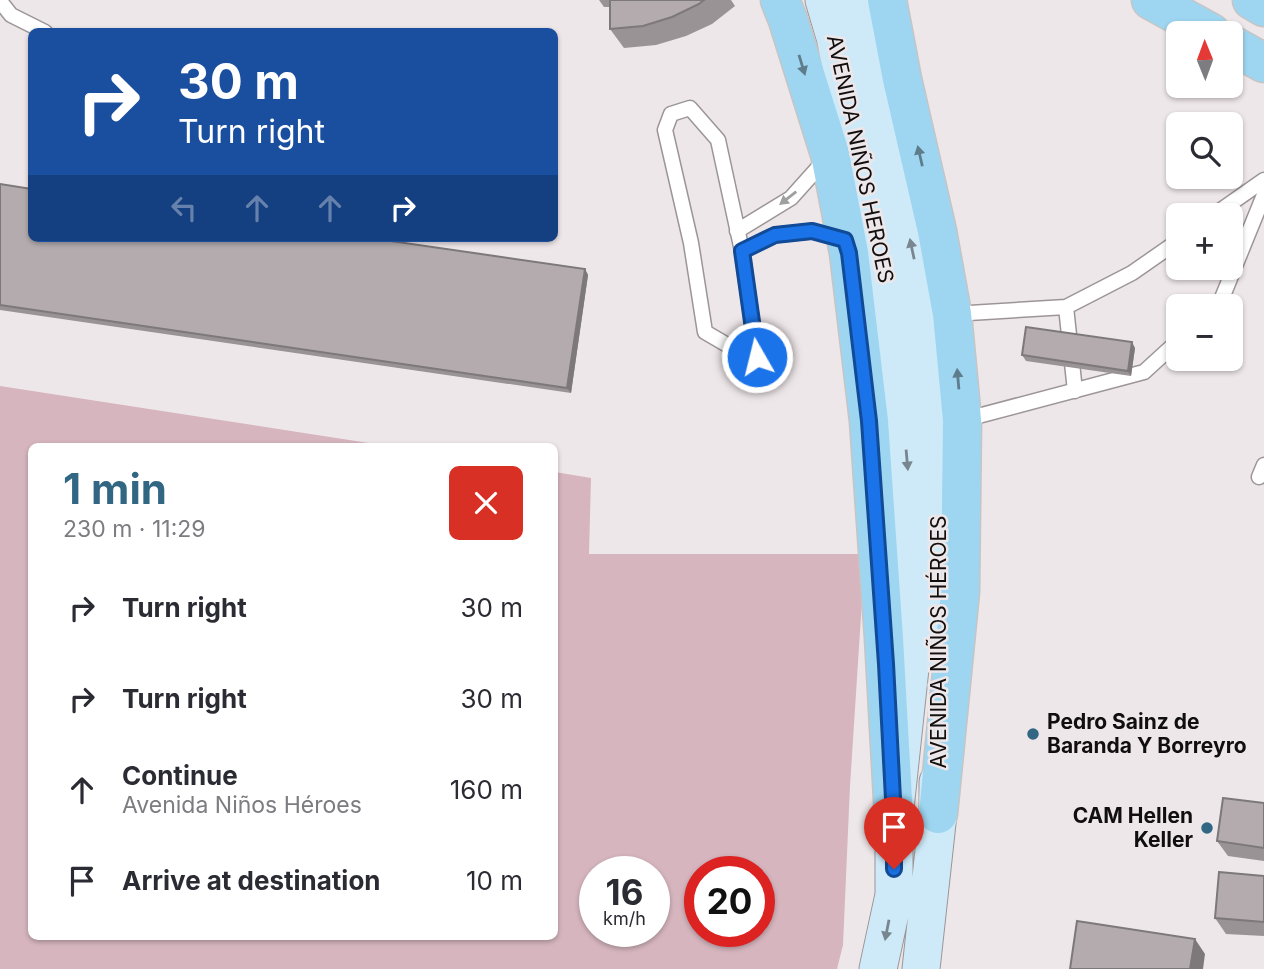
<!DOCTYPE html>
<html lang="en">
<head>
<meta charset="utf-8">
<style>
  :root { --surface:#fff; --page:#f7f7f7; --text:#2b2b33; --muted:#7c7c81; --accent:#326783 }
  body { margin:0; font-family:Inter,sans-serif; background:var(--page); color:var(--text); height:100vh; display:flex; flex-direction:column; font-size:26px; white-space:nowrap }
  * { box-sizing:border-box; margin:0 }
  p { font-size:23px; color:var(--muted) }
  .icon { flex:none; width:38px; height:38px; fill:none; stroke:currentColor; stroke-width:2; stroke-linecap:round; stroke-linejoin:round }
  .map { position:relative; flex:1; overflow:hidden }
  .panel { position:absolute; left:28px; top:443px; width:530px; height:497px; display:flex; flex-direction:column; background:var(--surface); border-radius:10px; box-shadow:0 2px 5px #0004 }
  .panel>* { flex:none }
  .hud { position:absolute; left:28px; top:28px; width:530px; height:214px; border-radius:10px; box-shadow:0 2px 5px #0004; background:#1a4fa0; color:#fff; overflow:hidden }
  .needle { width:46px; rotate:359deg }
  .fabs { position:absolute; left:1166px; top:21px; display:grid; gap:14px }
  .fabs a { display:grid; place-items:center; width:77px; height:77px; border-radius:10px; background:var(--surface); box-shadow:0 2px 5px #0004; font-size:35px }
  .speed { position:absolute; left:579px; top:856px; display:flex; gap:14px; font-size:35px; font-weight:700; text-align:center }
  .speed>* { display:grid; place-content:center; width:91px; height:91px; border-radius:50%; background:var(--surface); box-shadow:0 2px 5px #0004; line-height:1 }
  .speed small { font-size:18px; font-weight:400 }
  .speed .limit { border:10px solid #d22; background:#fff; color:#111 }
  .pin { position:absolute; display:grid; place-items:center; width:60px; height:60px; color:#fff; margin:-72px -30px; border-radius:50% 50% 50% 0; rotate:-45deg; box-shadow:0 0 7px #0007 }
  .pin .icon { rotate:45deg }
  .me { position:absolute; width:77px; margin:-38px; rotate:352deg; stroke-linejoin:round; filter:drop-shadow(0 0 5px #0008) }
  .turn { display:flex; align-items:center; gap:24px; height:147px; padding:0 35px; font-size:32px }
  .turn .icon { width:91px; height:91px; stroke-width:2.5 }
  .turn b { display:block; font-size:49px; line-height:60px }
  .lanes { display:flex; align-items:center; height:66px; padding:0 35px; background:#0003; justify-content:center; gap:35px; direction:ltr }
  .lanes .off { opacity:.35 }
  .round { display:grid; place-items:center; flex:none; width:74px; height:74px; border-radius:10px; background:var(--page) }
  .overview { display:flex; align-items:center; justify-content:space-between; height:119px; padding:0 35px }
  h1 { font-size:42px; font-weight:700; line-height:52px; color:var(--accent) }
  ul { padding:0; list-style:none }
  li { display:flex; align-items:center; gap:21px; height:91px; padding:0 35px }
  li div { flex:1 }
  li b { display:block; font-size:26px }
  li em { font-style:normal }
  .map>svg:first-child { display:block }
  .green { fill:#d6b5be; fill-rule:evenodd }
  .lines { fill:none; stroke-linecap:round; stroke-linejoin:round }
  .lane-casing { stroke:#9c9597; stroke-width:17 }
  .secondary-casing { stroke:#9c9597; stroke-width:39 }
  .primary-casing { stroke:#c6c5c5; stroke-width:41 }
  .lane { stroke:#fff; stroke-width:14 }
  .secondary { stroke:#ceeaf8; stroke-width:37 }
  .primary { stroke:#9ed6f1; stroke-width:38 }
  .wall { fill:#9a9395 }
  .shaded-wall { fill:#7d7879 }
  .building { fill:#b3abad; stroke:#7d7879; stroke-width:2 }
  .oneway { fill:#5e7c8b }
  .oneway2 { fill:#9f9f9f }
  .oneway3 { fill:#78878f }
  .route-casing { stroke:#114b97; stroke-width:18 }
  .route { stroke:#1a73e8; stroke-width:12 }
  .poi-dot { fill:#326783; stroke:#eee7e9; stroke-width:2.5 }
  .labels { text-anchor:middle; stroke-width:5; stroke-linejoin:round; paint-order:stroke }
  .street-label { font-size:21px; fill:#100e0e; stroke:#eee7e9 }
  .poi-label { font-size:21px; font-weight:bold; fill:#100e0e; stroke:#eee7e9; text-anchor:start }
</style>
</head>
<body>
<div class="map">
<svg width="1264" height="969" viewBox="0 0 1264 969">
  <rect width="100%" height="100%" fill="#eee7e9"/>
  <path class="green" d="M0,386L388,446H32V936H555V472L591,478L589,554H865L850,786L843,945L837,969H0ZM595,872H654V931H595ZM700,872H760V931H700Z"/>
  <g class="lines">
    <g class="lane-casing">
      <path id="lane" d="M0,1L11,15L45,32
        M690,108L718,140L742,251L757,357L741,353L705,332L691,243L665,130L671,114Z
        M1214,215L1264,180
        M737,231L791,198L825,160
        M742,251L775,235L812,231L844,240
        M1217,306L1220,303L1264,195
        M1066,307L1075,391
        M953,314L1066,307L1132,273L1178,241
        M963,420L1144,372L1178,341
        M1259,477L1264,465"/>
    </g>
    <g class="secondary-casing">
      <path id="secondary" d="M824,0L835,37L894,318L912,517L914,631L894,818V895L878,969
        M854,0L900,195L927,316L941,509L939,650
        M921,969L938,814V782"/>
    </g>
    <g class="primary-casing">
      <path id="primary" d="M780,0L788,20L830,154L849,253L869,421L884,638L894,818
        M887,0L902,79L937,231L952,314L962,420L960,592L938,814
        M1151,0L1211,33
        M1252,0L1264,7
        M1230,44L1264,63"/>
    </g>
    <use href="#lane" class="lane"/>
    <use href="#secondary" class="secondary"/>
    <use href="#primary" class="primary"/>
  </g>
  <path class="wall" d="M599,0H731L735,6L712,24L686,36L656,45L624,48L610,29V7H604Z
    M0,184L585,269L588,275L571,393L0,310Z
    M1135,348L1131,376L1026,361L1022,355Z
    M1264,803V861L1228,856L1217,841Z
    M1264,876V936L1226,934L1215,918Z"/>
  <path class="shaded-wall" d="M585,269L588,275L571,393L567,388Z
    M1132,342L1135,348L1131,376L1128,371Z
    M1195,939L1205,954L1203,969H1190Z"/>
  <path class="building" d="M610,0H704L699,4L672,17L643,26L610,29Z
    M0,184L32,189V238H370L585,269L567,388L0,305Z
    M1026,327L1132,342L1128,371L1022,355Z
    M1223,798L1264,803V848L1217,841Z
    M1219,872L1264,876V922L1215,918Z
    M1077,921L1195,939L1190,969H1070Z"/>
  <defs><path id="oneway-solid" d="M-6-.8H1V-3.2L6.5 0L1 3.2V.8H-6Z" transform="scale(1.75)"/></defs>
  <g class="oneway">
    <use href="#oneway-solid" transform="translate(802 65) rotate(73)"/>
    <use href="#oneway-solid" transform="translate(920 156) rotate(-103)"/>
    <use href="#oneway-solid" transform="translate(958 379) rotate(-95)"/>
  </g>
  <use class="oneway2" href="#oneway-solid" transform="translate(788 198) rotate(142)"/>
  <g class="oneway3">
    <use href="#oneway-solid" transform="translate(912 249) rotate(-102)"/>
    <use href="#oneway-solid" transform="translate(907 460) rotate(85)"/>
    <use href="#oneway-solid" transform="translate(887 930) rotate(101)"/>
  </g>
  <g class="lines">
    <g class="route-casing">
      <path id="route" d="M757,357L742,251L775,235L812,231L845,240L849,253L869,421L886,664L894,818V869"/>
    </g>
    <use href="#route" class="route"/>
  </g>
  <g class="poi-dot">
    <circle cx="1033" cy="734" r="7"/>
    <circle cx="1207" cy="828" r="7"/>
  </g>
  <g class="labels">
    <g class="street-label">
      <text transform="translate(860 159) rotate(78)" y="7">AVENIDA NIÑOS HEROES</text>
      <text transform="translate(939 642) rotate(-90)" y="7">AVENIDA NIÑOS HÉROES</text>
    </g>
    <g class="poi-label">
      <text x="1047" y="729">Pedro Sainz de<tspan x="1047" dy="24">Baranda Y Borreyro</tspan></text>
      <text x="1193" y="823" text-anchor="end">CAM Hellen<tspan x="1193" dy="24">Keller</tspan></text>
    </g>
  </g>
</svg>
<div class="fabs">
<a><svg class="needle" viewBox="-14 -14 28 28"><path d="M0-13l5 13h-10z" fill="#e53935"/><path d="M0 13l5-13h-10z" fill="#7c7c81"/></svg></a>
<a><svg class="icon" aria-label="search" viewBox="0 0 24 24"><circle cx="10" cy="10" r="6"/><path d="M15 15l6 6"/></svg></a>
<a>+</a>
<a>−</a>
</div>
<div class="speed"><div>16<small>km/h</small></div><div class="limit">20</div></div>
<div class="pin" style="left:894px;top:869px;background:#d93025"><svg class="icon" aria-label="arrive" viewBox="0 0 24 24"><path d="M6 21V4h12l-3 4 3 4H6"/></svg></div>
<svg class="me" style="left:757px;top:357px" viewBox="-20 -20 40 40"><circle r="17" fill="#1a73e8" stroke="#fff" stroke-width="3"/><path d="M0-11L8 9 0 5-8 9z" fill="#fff"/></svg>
<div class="hud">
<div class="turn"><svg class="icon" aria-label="right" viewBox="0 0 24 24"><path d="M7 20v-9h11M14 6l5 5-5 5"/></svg><div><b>30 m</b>Turn right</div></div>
<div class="lanes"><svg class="icon off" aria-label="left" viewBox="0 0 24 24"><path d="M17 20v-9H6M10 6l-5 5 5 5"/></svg><svg class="icon off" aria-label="ahead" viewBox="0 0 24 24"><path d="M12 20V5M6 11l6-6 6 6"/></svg><svg class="icon off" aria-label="ahead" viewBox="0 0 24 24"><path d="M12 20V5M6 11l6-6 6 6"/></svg><svg class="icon" aria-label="right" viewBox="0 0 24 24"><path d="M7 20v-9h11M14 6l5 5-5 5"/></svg></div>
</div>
<section class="panel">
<div class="overview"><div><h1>1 min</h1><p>230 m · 11:29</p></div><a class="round" style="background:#d93025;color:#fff"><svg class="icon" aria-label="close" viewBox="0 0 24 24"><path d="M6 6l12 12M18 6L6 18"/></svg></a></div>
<ul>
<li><svg class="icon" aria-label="right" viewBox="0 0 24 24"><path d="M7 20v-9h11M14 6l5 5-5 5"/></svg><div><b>Turn right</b></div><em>30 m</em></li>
<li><svg class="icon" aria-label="right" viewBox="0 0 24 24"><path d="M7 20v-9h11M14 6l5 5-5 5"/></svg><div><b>Turn right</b></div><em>30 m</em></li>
<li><svg class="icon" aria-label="ahead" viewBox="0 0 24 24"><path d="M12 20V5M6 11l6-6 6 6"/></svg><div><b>Continue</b><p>Avenida Niños Héroes</p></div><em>160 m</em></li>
<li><svg class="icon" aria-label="arrive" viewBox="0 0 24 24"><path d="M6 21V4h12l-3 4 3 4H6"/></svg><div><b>Arrive at destination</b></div><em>10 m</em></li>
</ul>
</section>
</div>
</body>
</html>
